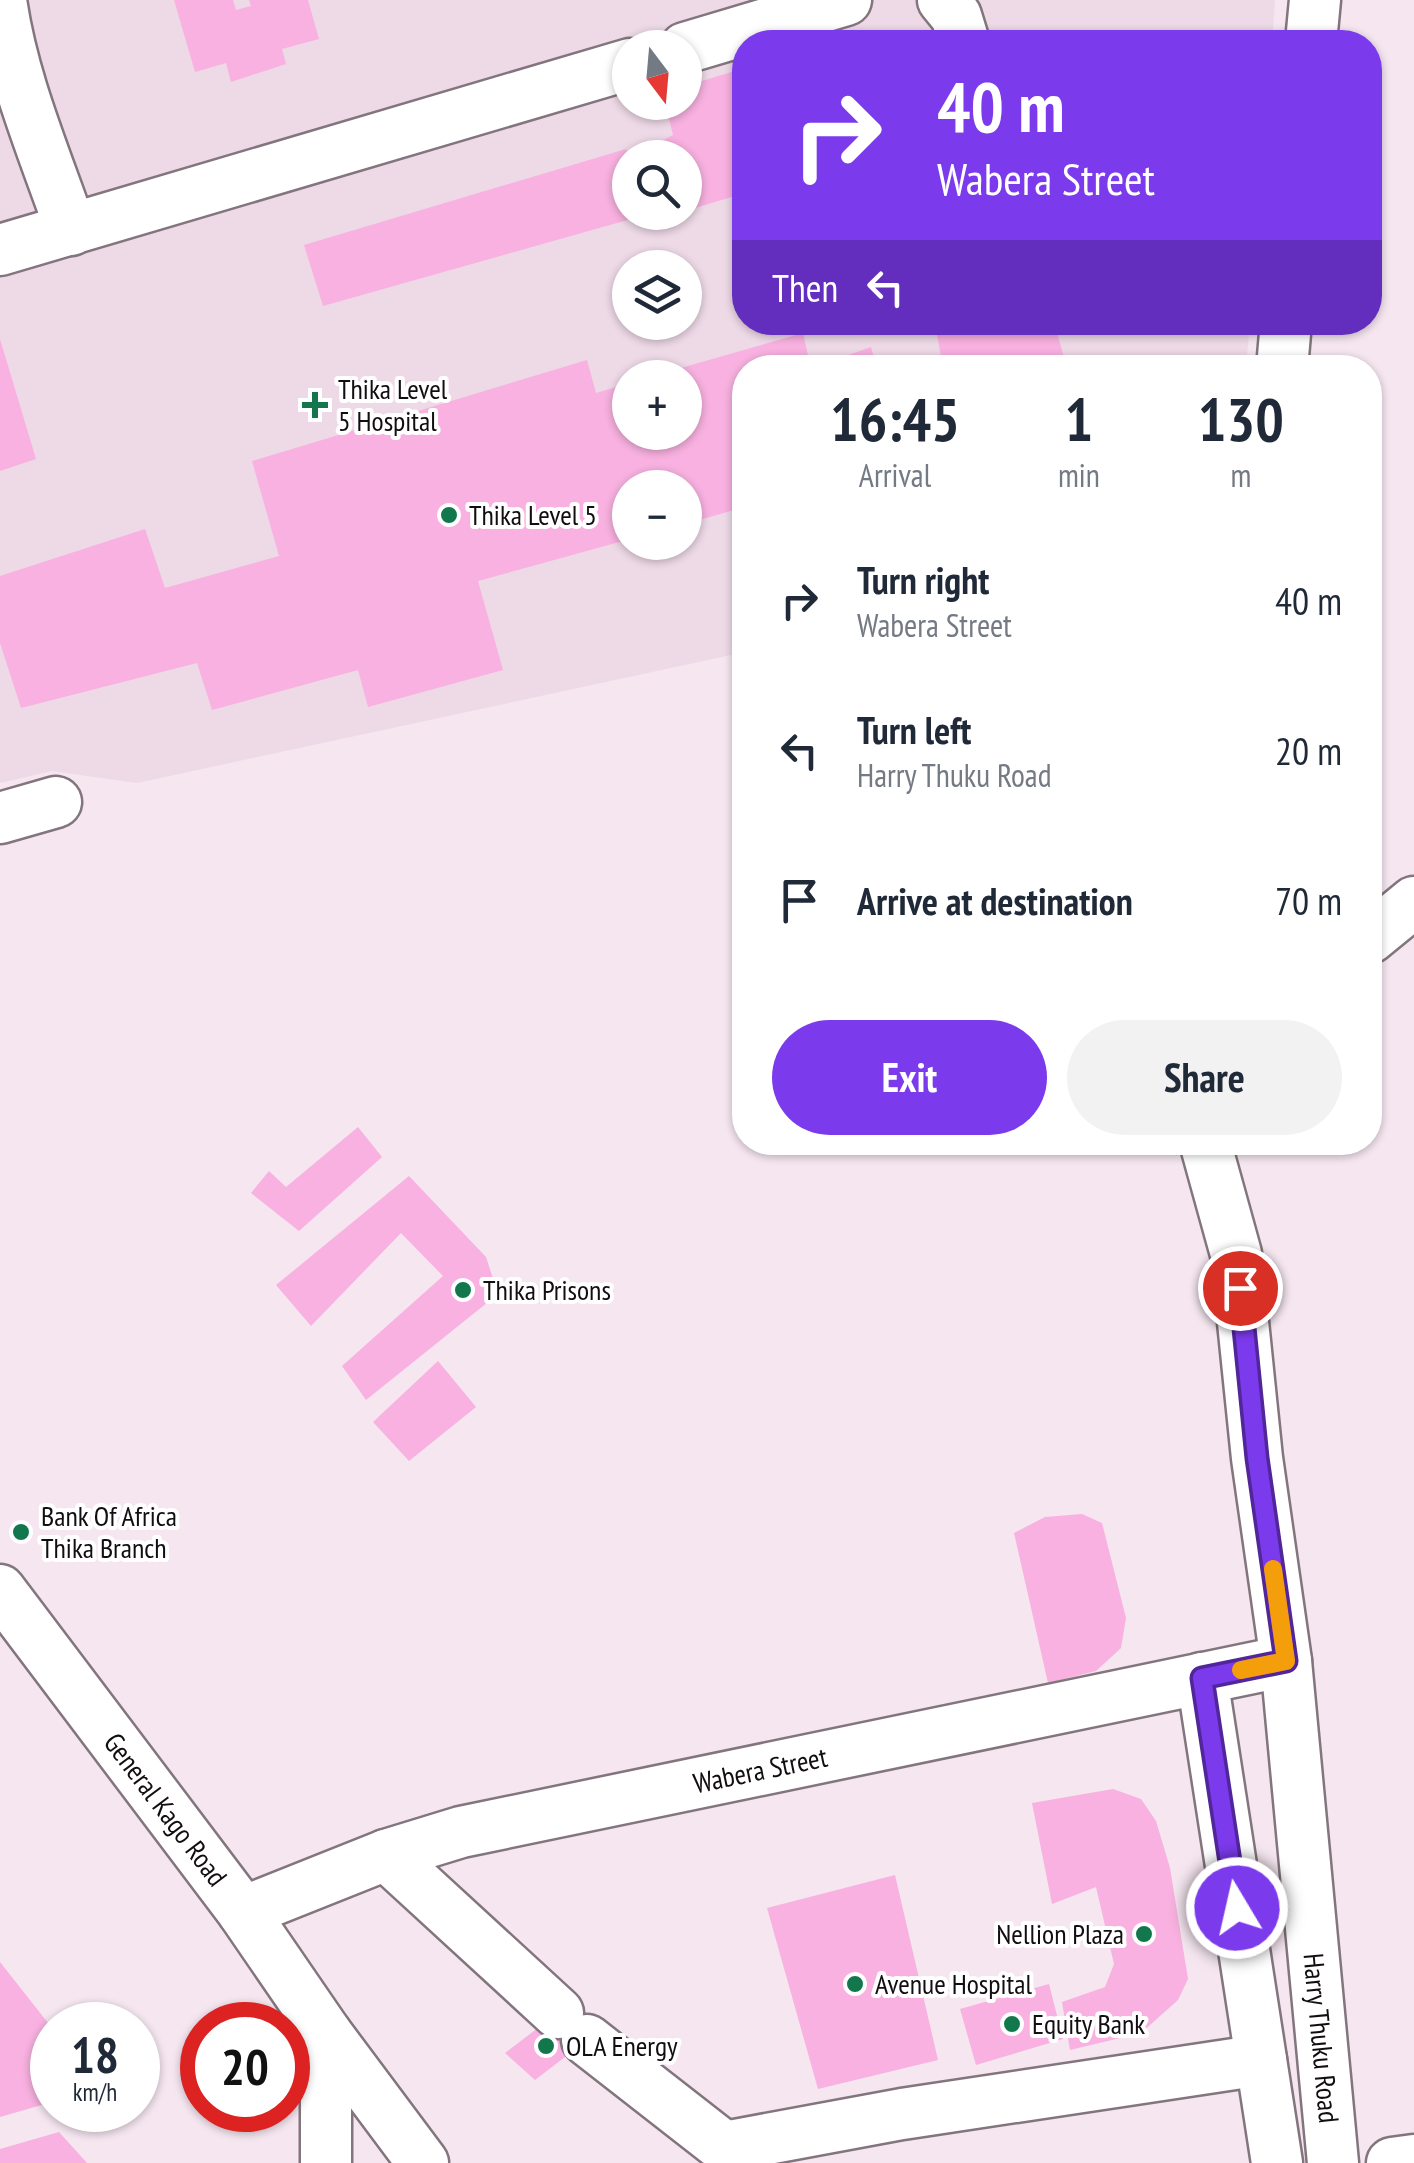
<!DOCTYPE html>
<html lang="en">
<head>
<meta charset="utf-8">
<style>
  :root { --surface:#fff; --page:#f2f2f3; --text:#1f2937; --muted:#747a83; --accent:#7c3aed }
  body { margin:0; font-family:"PT Sans Narrow",sans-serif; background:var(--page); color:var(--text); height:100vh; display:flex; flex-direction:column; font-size:38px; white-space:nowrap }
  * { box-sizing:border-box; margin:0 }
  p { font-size:32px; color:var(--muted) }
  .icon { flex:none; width:55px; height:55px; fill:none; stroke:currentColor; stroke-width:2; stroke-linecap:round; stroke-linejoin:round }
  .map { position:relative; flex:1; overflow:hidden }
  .details { position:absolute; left:732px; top:355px; width:650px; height:800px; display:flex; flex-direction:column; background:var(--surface); border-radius:40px; box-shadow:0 2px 8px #0004 }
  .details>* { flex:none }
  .top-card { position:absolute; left:732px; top:30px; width:650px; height:305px; border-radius:40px; box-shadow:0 2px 8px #0004; background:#7c3aed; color:#fff; overflow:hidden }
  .needle { width:65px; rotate:164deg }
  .fabs { position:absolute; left:612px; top:30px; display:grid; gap:20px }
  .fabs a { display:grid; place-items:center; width:90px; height:90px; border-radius:50%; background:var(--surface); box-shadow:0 2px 8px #0004; font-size:50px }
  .speed { position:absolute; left:30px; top:2002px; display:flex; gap:20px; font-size:50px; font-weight:700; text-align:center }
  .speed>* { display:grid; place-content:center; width:130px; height:130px; border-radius:50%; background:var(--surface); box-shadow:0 2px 8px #0004; line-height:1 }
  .speed small { font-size:25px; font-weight:400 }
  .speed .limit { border:15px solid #d22; background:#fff; color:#111 }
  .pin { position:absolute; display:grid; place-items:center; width:85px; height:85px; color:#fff; margin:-42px; border:5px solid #fff; border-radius:50%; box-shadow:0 2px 10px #0007 }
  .me { position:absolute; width:110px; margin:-55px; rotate:351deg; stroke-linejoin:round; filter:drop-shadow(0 0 8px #0008) }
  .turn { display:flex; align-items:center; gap:35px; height:210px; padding:0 40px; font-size:45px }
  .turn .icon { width:130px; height:130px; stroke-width:2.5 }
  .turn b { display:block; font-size:70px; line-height:85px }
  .then { display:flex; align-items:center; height:95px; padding:0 40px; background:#0003; gap:20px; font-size:38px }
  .eta { display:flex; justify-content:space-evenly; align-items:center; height:170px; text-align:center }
  .eta b { font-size:60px; font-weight:700; line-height:70px }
  .button { display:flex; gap:20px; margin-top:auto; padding:20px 40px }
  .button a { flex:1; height:115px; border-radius:60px; background:var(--accent); color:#fff; font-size:40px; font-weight:700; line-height:115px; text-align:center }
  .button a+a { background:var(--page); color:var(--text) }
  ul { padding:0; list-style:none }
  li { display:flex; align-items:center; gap:30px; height:150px; padding:0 40px }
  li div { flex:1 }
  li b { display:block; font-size:38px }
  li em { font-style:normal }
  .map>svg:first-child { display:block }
  .built { fill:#eed9e7; fill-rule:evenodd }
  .building { fill:#f8b1e0 }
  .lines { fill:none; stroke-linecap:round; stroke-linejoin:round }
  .minor-casing { stroke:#83757e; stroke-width:55 }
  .minor { stroke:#fff; stroke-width:50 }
  .route-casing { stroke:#51269a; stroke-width:25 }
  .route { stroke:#7c3aed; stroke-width:18 }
  .slow { stroke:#f59e0b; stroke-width:18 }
  .poi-dot { fill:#13774e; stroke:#fff; stroke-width:4 }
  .labels { text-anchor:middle; stroke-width:8; stroke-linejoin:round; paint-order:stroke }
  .poi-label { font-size:28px; fill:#120d10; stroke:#fff; text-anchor:start }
  .street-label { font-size:28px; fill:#120d10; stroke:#fff }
</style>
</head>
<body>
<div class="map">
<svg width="1414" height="2163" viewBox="0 0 1414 2163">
  <rect width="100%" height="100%" fill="#f5e6f0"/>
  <path class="built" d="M0,0H1275L1272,42H745V322L1250,323L1246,367L745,368V652L137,783L52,771L0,783ZM630,48H685V102H630ZM630,158H685V212H630ZM630,268H685V322H630ZM630,378H685V432H630ZM630,488H685V542H630Z"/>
  <path class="building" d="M174,0H233L236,10L251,6L249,0H308L319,39L282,49L286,64L231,82L226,63L195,72Z
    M745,68V193L685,211V158H663L658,143L673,135L665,102H685V86Z
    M626,149L630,163V212L649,214L323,306L304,245Z
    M955,322H1054L1067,368H943L936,329Z
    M803,333L811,368H745V507L685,524V488H630V539L478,581L503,670L368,707L358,670L212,710L197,663L21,708L0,643V576L145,529L165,588L279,556L252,461L587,360L596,393L630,383V432H685V378L653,376Z
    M0,339L36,459L0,471Z
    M871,347L877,368H814V367Z
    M358,1127L382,1157L299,1231L251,1193L269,1171L286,1187Z
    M409,1176L486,1257L498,1294L366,1400L342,1366L443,1276L401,1233L311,1326L276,1285Z
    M438,1361L476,1407L409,1461L373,1422Z
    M1082,1514L1102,1523L1126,1618L1121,1648L1096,1671L1048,1683L1014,1533L1045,1517Z
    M1113,1789L1141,1799L1156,1821L1170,1868L1188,1979L1178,2000L1141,2033L1070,2050L1062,2002L1105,1987L1114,1964L1096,1887L1052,1904L1032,1803Z
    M895,1875L938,2060L818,2089L767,1908Z
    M0,1962L52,2028V2102L0,2117Z
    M1049,1984L1063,2039L976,2065L960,2009Z
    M568,2005L587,2040L535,2080L505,2053Z
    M59,2132L87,2163H0V2149Z"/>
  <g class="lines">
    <g class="minor-casing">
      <g id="minor">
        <path d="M1,0C12,79 45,155 71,230"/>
        <path d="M943,0L956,16L964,42"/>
        <path d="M1311,42L1315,0"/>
        <path d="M685,48L846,0"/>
        <path d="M0,250L630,64"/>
        <path d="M1282,368L1286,322"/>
        <path d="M0,818L56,802"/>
        <path d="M1370,938L1414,902"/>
        <path id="s1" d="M1205,1142L1236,1254L1257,1458L1286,1661L1333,2163"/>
        <path id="s2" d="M0,1590L243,1912L326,2033L423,2163"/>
        <path d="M1202,1678L1277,2163"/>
        <path d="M386,1855L558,2013"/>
        <path id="s3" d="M243,1912L386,1855L461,1832L1286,1661"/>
        <path d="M587,2040L724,2147L737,2163"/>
        <path d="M724,2147L902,2114L1261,2060"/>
        <path d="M326,2163V2033"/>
        <path d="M1392,2163L1414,2160"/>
      </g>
    </g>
    <use href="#minor" class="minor"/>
  </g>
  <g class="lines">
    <g class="route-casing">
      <path id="route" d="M1237,1908L1202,1678L1286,1661L1257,1458L1240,1288"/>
    </g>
    <use href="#route" class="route"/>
    <path class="slow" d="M1241,1670L1286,1661L1273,1569"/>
  </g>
  <g class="poi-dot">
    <path d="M310 390h10v10h10v10h-10v10h-10v-10h-10v-10h10z"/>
    <circle cx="449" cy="515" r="10"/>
    <circle cx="463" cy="1290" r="10"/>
    <circle cx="21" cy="1532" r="10"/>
    <circle cx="1144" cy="1934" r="10"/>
    <circle cx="855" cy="1984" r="10"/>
    <circle cx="1012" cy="2024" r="10"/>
    <circle cx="546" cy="2046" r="10"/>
  </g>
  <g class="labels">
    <g class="poi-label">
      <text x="338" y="399">Thika Level<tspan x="338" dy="32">5 Hospital</tspan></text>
      <text x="469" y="525">Thika Level 5</text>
      <text x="483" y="1300">Thika Prisons</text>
      <text x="41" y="1526">Bank Of Africa<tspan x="41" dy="32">Thika Branch</tspan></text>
      <text x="1124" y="1944" text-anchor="end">Nellion Plaza</text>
      <text x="875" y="1994">Avenue Hospital</text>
      <text x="1032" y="2034">Equity Bank</text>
      <text x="566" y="2056">OLA Energy</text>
    </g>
    <g class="street-label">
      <text dy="10" stroke="none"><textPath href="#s3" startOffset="538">Wabera Street</textPath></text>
      <text dy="10" stroke="none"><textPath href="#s2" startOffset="275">General Kago Road</textPath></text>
      <text dy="10" stroke="none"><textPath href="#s1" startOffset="905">Harry Thuku Road</textPath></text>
    </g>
  </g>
</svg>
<div class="fabs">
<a><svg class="needle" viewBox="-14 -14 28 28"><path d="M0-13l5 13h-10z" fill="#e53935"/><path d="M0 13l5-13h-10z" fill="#747a83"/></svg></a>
<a><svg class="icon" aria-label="search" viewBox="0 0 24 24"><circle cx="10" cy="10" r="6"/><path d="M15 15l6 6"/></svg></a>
<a><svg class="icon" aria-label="layers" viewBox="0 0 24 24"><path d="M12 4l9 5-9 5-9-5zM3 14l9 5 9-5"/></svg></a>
<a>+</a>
<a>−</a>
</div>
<div class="speed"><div>18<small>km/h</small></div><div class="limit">20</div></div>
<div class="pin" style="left:1240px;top:1288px;background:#d93025"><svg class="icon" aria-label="arrive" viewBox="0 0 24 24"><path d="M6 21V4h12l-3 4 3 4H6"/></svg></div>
<svg class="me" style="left:1237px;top:1908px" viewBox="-20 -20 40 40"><circle r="17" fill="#7c3aed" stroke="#fff" stroke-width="3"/><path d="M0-11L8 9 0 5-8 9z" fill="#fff"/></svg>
<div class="top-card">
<div class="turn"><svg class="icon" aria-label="right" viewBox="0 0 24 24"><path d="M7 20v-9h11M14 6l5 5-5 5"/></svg><div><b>40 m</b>Wabera Street</div></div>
<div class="then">Then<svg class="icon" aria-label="left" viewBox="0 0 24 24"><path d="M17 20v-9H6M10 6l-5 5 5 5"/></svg></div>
</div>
<section class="details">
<div class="eta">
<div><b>16:45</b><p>Arrival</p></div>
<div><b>1</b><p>min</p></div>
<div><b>130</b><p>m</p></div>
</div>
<ul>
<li><svg class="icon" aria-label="right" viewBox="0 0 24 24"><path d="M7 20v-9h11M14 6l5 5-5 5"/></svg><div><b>Turn right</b><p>Wabera Street</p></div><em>40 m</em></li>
<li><svg class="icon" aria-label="left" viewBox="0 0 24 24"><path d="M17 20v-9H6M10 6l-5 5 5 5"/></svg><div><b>Turn left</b><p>Harry Thuku Road</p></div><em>20 m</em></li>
<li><svg class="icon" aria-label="arrive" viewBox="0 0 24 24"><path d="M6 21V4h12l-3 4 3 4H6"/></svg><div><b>Arrive at destination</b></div><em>70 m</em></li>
</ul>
<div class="button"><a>Exit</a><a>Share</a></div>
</section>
</div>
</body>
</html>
